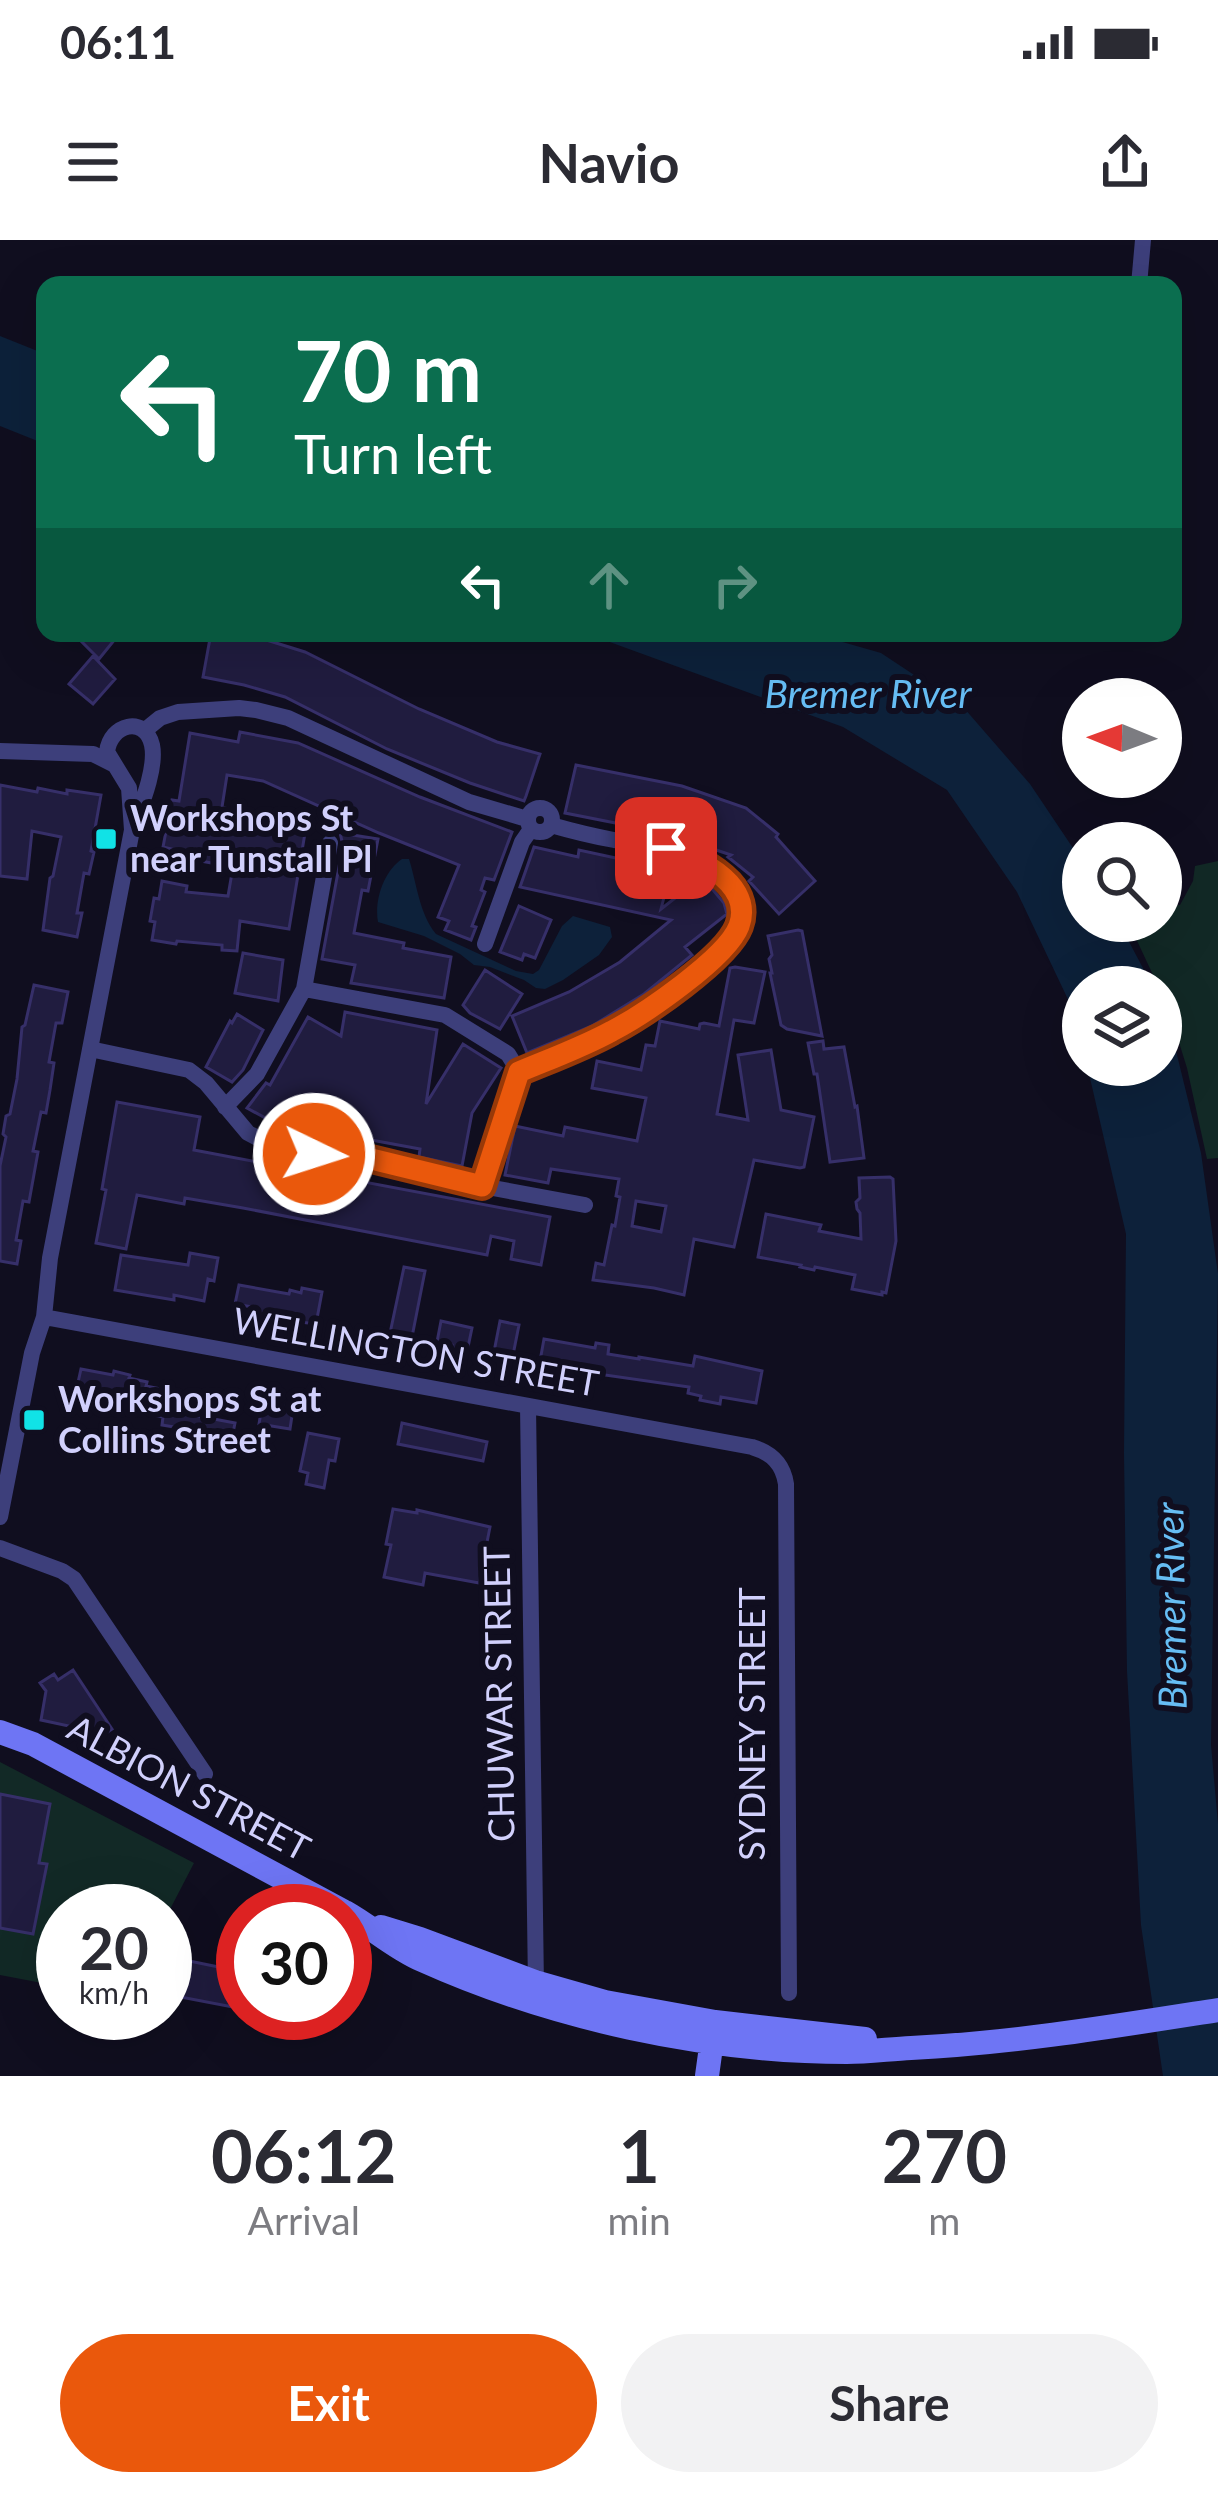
<!DOCTYPE html>
<html lang="en">
<head>
<meta charset="utf-8">
<style>
  :root { --surface:#fff; --page:#f2f2f3; --text:#2b2b33; --muted:#7c7c81; --accent:#ea580c }
  body { margin:0; font-family:Lato,sans-serif; background:var(--page); color:var(--text); height:100vh; display:flex; flex-direction:column; font-size:45px; white-space:nowrap }
  * { box-sizing:border-box; margin:0 }
  p { font-size:39px; color:var(--muted) }
  .icon { flex:none; width:66px; height:66px; fill:none; stroke:currentColor; stroke-width:2; stroke-linecap:round; stroke-linejoin:round }
  .map { position:relative; height:1836px; overflow:hidden }
  .side { display:flex; flex-direction:column; background:var(--surface); flex:1 }
  .side>* { flex:none }
  .top-card { position:absolute; left:36px; top:36px; width:1146px; height:366px; border-radius:24px; box-shadow:0 12px 48px #0002; background:#0b6e4f; color:#fff; overflow:hidden }
  .needle { width:78px; rotate:271deg }
  .fabs { position:absolute; left:1062px; top:438px; display:grid; gap:24px }
  .fabs a { display:grid; place-items:center; width:120px; height:120px; border-radius:50%; background:var(--surface); box-shadow:0 12px 48px #0002; font-size:60px }
  .speed { position:absolute; left:36px; top:1644px; display:flex; gap:24px; font-size:60px; font-weight:700; text-align:center }
  .speed>* { display:grid; place-content:center; width:156px; height:156px; border-radius:50%; background:var(--surface); box-shadow:0 12px 48px #0002; line-height:1 }
  .speed small { font-size:30px; font-weight:400 }
  .speed .limit { border:18px solid #d22; background:#fff; color:#111 }
  .pin { position:absolute; display:grid; place-items:center; width:102px; height:102px; color:#fff; margin:-51px; border-radius:24px; box-shadow:0 6px 18px #0006 }
  .me { position:absolute; width:132px; margin:-66px; rotate:94deg; stroke-linejoin:round; filter:drop-shadow(0 0 9px #0008) }
  .turn { display:flex; align-items:center; gap:42px; height:252px; padding:0 60px; font-size:54px }
  .turn .icon { width:156px; height:156px; stroke-width:2.5 }
  .turn b { display:block; font-size:84px; line-height:102px }
  .lanes { display:flex; align-items:center; height:114px; padding:0 60px; background:#0003; justify-content:center; gap:60px; direction:ltr }
  .lanes .off { opacity:.35 }
  .eta { display:flex; justify-content:space-evenly; align-items:center; height:204px; text-align:center }
  .eta b { font-size:72px; font-weight:700; line-height:84px }
  .button { display:flex; gap:24px; margin-top:auto; padding:24px 60px }
  .button a { flex:1; height:138px; border-radius:72px; background:var(--accent); color:#fff; font-size:48px; font-weight:700; line-height:138px; text-align:center }
  .button a+a { background:var(--page); color:var(--text) }
  .status { display:flex; justify-content:space-between; align-items:center; height:84px; padding:0 60px; background:var(--surface); direction:ltr }
  .status svg { height:33px; fill:currentColor }
  header { display:flex; justify-content:space-between; align-items:center; height:156px; padding:0 60px; background:var(--surface); font-size:54px; font-weight:700 }
  .map>svg:first-child { display:block }
  .green { fill:#122926 }
  .water { fill:#0d213a }
  .building { fill:#201c3f; stroke:#362f69; stroke-width:3; fill-rule:evenodd }
  .lines { fill:none; stroke-linecap:round; stroke-linejoin:round }
  .street { stroke:#3d3f7b; stroke-width:16 }
  .secondary { stroke:#6e75f4; stroke-width:24 }
  .route-casing { stroke:#983908; stroke-width:30 }
  .route { stroke:#ea580c; stroke-width:21 }
  .poi-dot { fill:#11e2e6; stroke:#100e1f; stroke-width:4.5 }
  .labels { text-anchor:middle; stroke-width:12; stroke-linejoin:round; paint-order:stroke }
  .poi-label { font-size:36px; font-weight:bold; fill:#d1d0fc; stroke:#100e1f; text-anchor:start }
  .street-label { font-size:36px; fill:#d1d0fc; stroke:#100e1f }
  .water-label { font-size:39px; font-style:italic; fill:#66bdf4; stroke:#100e1f }
</style>
</head>
<body>
<div class="status"><b>06:11</b><svg viewBox="0 0 49 12"><path d="M0 12V9h3v3zM5 12V6h3v6zM10 12V3h3v9zM15 12V0h3v12zM26 1h20v11H26zM47 4h2v5h-2z"/></svg></div>
<header><svg class="icon" aria-label="menu" viewBox="0 0 24 24"><path d="M4 6h16M4 12h16M4 18h16"/></svg>Navio<svg class="icon" aria-label="share" viewBox="0 0 24 24"><path d="M12 15V3M7 8l5-5 5 5M5 13v7h14v-7"/></svg></header>
<div class="map">
<svg width="1218" height="1836" viewBox="0 0 1218 1836">
  <rect width="100%" height="100%" fill="#100e1f"/>
  <path class="green" d="M1218,621V918L1207,919L1187,828L1168,767L1132,690L1131,681H1161V668L1180,665L1193,641L1195,626Z
    M0,1522L194,1623L165,1679V1671H63V1747L0,1735Z"/>
  <path class="water" d="M0,96L45,114V204L0,186Z
    M585,393H811L881,413L964,468L1030,544L1083,623V681H1118L1153,747H1083V810L1074,772L1017,652L947,550L843,487Z
    M402,619H409C417,644 419,673 436,694L516,731L533,734L539,730L562,686L573,676L610,687L612,697L599,715L563,740L545,749L536,748L524,740L490,727L474,725L460,714L424,696L378,682C374,660 384,631 402,619Z
    M1161,763L1167,774L1201,913L1218,1034L1211,1505L1218,1584V1836H1163L1141,1685L1127,1431L1124,1213L1126,994L1087,825H1161Z"/>
  <path class="building" d="M73,393H120L99,419Z
    M211,393H234L260,398L305,412L419,469L497,502L540,514L526,556L524,561L470,543L387,509L285,457L244,445L203,437Z
    M93,416L115,439L93,464L69,444Z
    M240,492L298,503L420,557L512,592L494,640L485,638L481,650L485,652L472,686L476,687L471,700L445,690L449,681L438,677L459,625L379,593L263,541L227,535L222,567L257,574L256,578L306,587L289,689L240,681L237,711L222,710V705L177,701L176,704L152,700L155,682L150,681L154,658L159,659L162,641L187,646L186,652L228,656L233,627L174,616L176,610L163,607L172,560L179,561L190,493L238,502Z
    M576,525L682,546L746,568L778,594L776,597L815,641L779,674L749,641L753,637L728,617L731,615L666,593L565,573Z
    M0,545L37,552L38,548L67,554V550L101,555L91,611L94,612L89,634L84,633L77,673H82L77,697L43,690L50,638L53,636L61,597L32,591L27,639L0,636Z
    M340,593L378,599L368,651L362,650L354,693L404,703L403,708L451,717L444,758L351,743L355,725L322,719L343,605Z
    M534,607L578,617L579,610L671,630L661,669L702,637L724,663L727,674L685,707L692,715L644,754L592,786L527,813L512,776L569,752L620,722L671,680L520,647Z
    M519,666L551,680L535,718L524,714L522,720L500,712Z
    M798,690L802,691L822,796L787,789L781,785L770,733H772L769,719L772,715L768,696Z
    M243,713L283,720L278,761L235,753Z
    M735,727L765,732L754,783L734,780L717,874L748,880L738,815L771,810L781,870L814,877L804,927L800,928L754,920L734,1007L694,999L684,1055L654,1048L593,1040L596,1023L604,1025L612,985L615,986L620,957L616,956L619,939L551,929L548,943L505,935L515,886L563,896L565,887L637,901L646,858L592,848L597,821L641,830L646,805L655,806L660,781L699,789L700,784L704,783L719,786L730,728ZM636,961L666,966L661,992L632,986Z
    M485,730L522,754L500,789L470,773L463,765Z
    M34,745L68,752L62,783H56L49,822L54,823L50,850L46,873L41,872L33,911L38,912L29,962L23,961L16,1000L21,1001L17,1024L0,1021V926L6,897L3,894L6,876L10,874L17,839L22,787L25,785Z
    M345,772L437,790L426,864L463,804L501,828L472,873L462,926L419,917L420,909L306,888L300,897L247,868L266,843L270,845L308,777L341,796Z
    M237,774L263,790L243,830L232,842L206,827L230,781L232,783Z
    M823,801L824,809L844,807L855,867L857,866L864,918L830,922L817,834H814L808,803Z
    M117,862L200,877L194,910L550,977L541,1025L511,1019L514,1001L491,996L487,1015L243,968L185,958L184,964L137,955L126,1009L96,1003L106,950L102,949Z
    M890,937L893,939L896,1001L886,1053L882,1052V1055L852,1049L855,1035L815,1027L814,1030L800,1027L801,1025L758,1017L766,974L821,985L819,991L861,999L860,973L857,969L856,962L860,958L859,938Z
    M190,1013L218,1018L214,1041L208,1039L204,1061L174,1055V1060L115,1050L121,1015L188,1025Z
    M404,1027L425,1031L411,1102L389,1098Z
    M239,1045L289,1054L290,1050L301,1053L302,1048L322,1052L316,1084L300,1082V1077L266,1071V1074L251,1071L252,1067L235,1064Z
    M441,1081L472,1088L467,1112L452,1109V1105L437,1102Z
    M500,1081L519,1085L512,1120L493,1117Z
    M544,1099L595,1108L596,1103L609,1105L608,1114L639,1119V1117L693,1126L695,1116L762,1131L756,1163L721,1157L720,1164L700,1160L701,1156L688,1153L689,1147L591,1133V1131L540,1121Z
    M81,1129L113,1135L114,1131L130,1135L129,1138L147,1142L146,1146L175,1152V1157L200,1161L198,1176L235,1183L231,1203L203,1198L204,1192L162,1185L163,1177L157,1176L158,1170L129,1164L128,1168L80,1157L83,1148L77,1147Z
    M263,1160L293,1169L290,1189L259,1184Z
    M402,1183L487,1202L483,1221L398,1204Z
    M308,1193L339,1199L335,1221L329,1220L324,1248L306,1244L308,1233L300,1231Z
    M393,1269L417,1273V1270L490,1287L479,1343L425,1333L423,1345L384,1337L391,1305L386,1304Z
    M73,1430L112,1489L97,1499L90,1489L77,1498L69,1486L41,1480L46,1451L40,1443L54,1434L58,1440Z
    M0,1554L50,1564L39,1623L47,1624L33,1694L0,1688Z
    M165,1716L243,1732V1769L165,1754Z"/>
  <g class="lines">
    <path class="street" d="M1139,45L1143,0
      M144,491L160,478L178,472L239,468L256,470L288,478L469,562L527,579
      M0,511L93,514L113,524
      M528 580a12 12 0 1 1 24 0a12 12 0 1 1-24 0Z
      M485,704L522,602L531,589
      M304,749L445,775L508,814L519,832L482,946
      M90,809L189,830L206,843L248,893L282,911L359,916L482,946L585,965
      M519,832C550,819 582,807 612,791C645,774 753,703 740,660C734,638 704,623 685,614C663,603 637,603 614,600C592,596 572,591 551,585
      M225,867L257,834L304,749L330,603
      M44,1077L752,1207C772,1213 783,1224 786,1244L789,1753
      M528,1166L536,1747
      M0,1277L32,1113L44,1077L50,1018L132,590C140,568 157,529 152,505C145,475 110,484 107,512L129,548L132,590
      M0,1308L62,1331L74,1339L205,1534"/>
    <path class="secondary" d="M0,1492L33,1504L343,1671
      M345,1672C372,1687 394,1708 422,1720C551,1778 705,1812 847,1812C868,1812 890,1809 911,1808C1014,1803 1116,1786 1218,1770
      M381,1687L420,1699L535,1742L605,1762L715,1782L865,1799
      M707,1836L714,1785"/>
  </g>
  <g class="lines">
    <g class="route-casing">
      <path id="route" d="M314,914L359,916L482,946L519,832C550,819 583,807 612,791C643,775 727,718 739,686C745,670 740,655 729,643C714,627 687,613 666,608"/>
    </g>
    <use href="#route" class="route"/>
  </g>
  <g class="poi-dot">
    <rect x="94" y="587" width="24" height="24" rx="6"/>
    <rect x="22" y="1168" width="24" height="24" rx="6"/>
  </g>
  <g class="labels">
    <g class="poi-label">
      <text x="130" y="591">Workshops St<tspan x="130" dy="41">near Tunstall Pl</tspan></text>
      <text x="58" y="1172">Workshops St at<tspan x="58" dy="41">Collins Street</tspan></text>
    </g>
    <g class="street-label">
      <text transform="translate(416 1112) rotate(10)" y="13">WELLINGTON STREET</text>
      <text transform="translate(499 1454) rotate(-91)" y="13">CHUWAR STREET</text>
      <text transform="translate(752 1484) rotate(-90)" y="13">SYDNEY STREET</text>
      <text transform="translate(189 1548) rotate(28)" y="13">ALBION STREET</text>
    </g>
    <g class="water-label">
      <text x="868" y="468">Bremer River</text>
      <text transform="translate(1171 1366) rotate(-91)" y="14">Bremer River</text>
    </g>
  </g>
</svg>
<div class="fabs">
<a><svg class="needle" viewBox="-14 -14 28 28"><path d="M0-13l5 13h-10z" fill="#e53935"/><path d="M0 13l5-13h-10z" fill="#7c7c81"/></svg></a>
<a><svg class="icon" aria-label="search" viewBox="0 0 24 24"><circle cx="10" cy="10" r="6"/><path d="M15 15l6 6"/></svg></a>
<a><svg class="icon" aria-label="layers" viewBox="0 0 24 24"><path d="M12 4l9 5-9 5-9-5zM3 14l9 5 9-5"/></svg></a>
</div>
<div class="speed"><div>20<small>km/h</small></div><div class="limit">30</div></div>
<div class="pin" style="left:666px;top:608px;background:#d93025"><svg class="icon" aria-label="arrive" viewBox="0 0 24 24"><path d="M6 21V4h12l-3 4 3 4H6"/></svg></div>
<svg class="me" style="left:314px;top:914px" viewBox="-20 -20 40 40"><circle r="17" fill="#ea580c" stroke="#fff" stroke-width="3"/><path d="M0-11L8 9 0 5-8 9z" fill="#fff"/></svg>
<div class="top-card">
<div class="turn"><svg class="icon" aria-label="left" viewBox="0 0 24 24"><path d="M17 20v-9H6M10 6l-5 5 5 5"/></svg><div><b>70 m</b>Turn left</div></div>
<div class="lanes"><svg class="icon" aria-label="left" viewBox="0 0 24 24"><path d="M17 20v-9H6M10 6l-5 5 5 5"/></svg><svg class="icon off" aria-label="ahead" viewBox="0 0 24 24"><path d="M12 20V5M6 11l6-6 6 6"/></svg><svg class="icon off" aria-label="right" viewBox="0 0 24 24"><path d="M7 20v-9h11M14 6l5 5-5 5"/></svg></div>
</div>
</div>
<section class="side">
<div class="eta">
<div><b>06:12</b><p>Arrival</p></div>
<div><b>1</b><p>min</p></div>
<div><b>270</b><p>m</p></div>
</div>
<div class="button"><a>Exit</a><a>Share</a></div>
</section>
</body>
</html>
